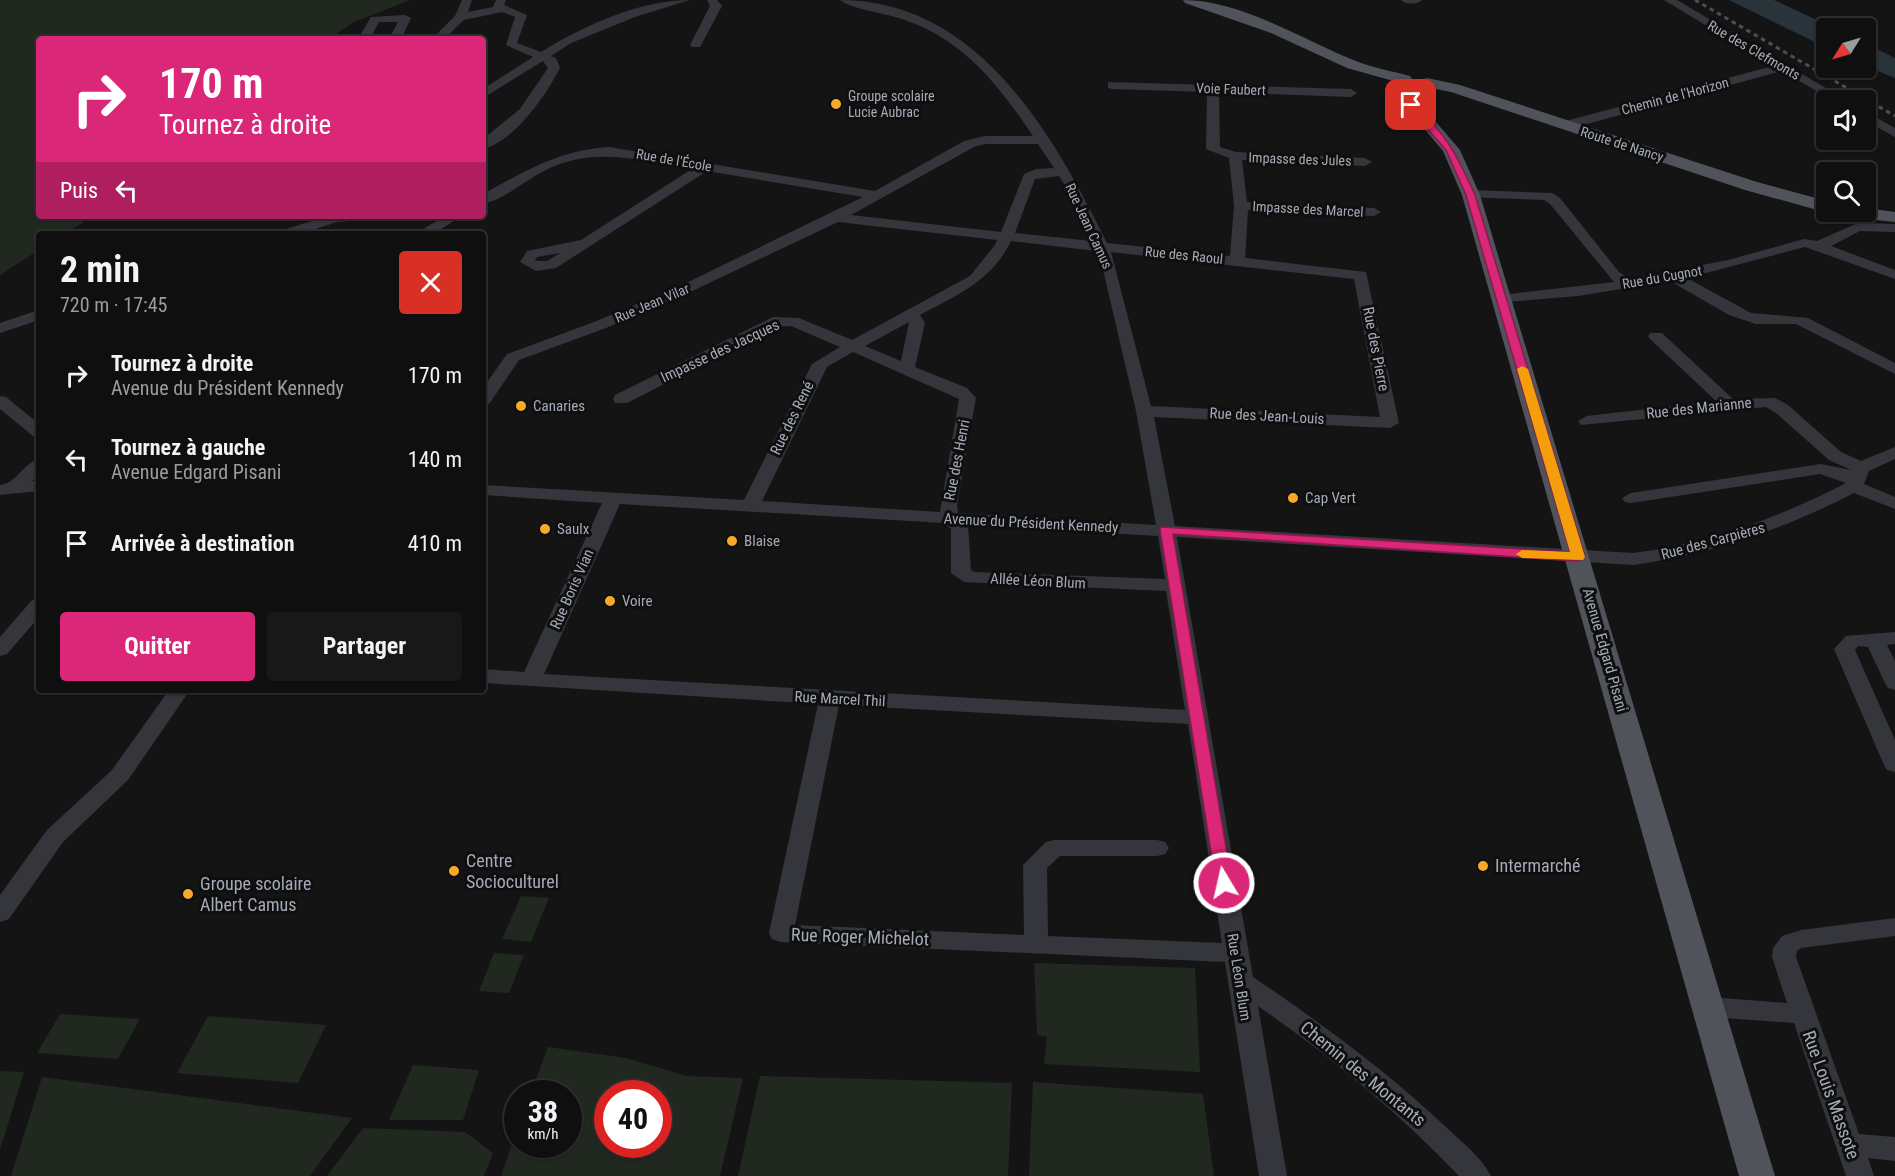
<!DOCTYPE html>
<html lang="fr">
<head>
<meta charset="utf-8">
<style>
  :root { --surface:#0f0f10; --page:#181819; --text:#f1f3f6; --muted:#9b9c9f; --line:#2f2f30; --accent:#db2777 }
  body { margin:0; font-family:"Roboto Condensed",sans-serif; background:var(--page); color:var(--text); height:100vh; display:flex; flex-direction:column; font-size:22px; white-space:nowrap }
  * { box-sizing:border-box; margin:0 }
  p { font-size:20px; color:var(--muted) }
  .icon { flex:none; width:33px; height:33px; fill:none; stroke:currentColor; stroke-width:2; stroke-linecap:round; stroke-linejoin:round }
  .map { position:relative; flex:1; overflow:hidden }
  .panel { position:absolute; left:36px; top:231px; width:450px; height:462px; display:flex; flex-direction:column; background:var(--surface); border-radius:6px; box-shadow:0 2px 4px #0004,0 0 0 2px var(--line) }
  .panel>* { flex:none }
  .banner { position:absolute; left:36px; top:36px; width:450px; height:183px; border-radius:6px; box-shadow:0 2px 4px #0004,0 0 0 2px var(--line); background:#db2777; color:#fff; overflow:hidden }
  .needle { width:39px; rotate:233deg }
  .buttons { position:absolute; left:1816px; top:18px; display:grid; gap:12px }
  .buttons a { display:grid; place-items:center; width:60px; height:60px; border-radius:6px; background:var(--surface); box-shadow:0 2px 4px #0004,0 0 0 2px var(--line); font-size:30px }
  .speed { position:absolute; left:504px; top:1080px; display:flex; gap:12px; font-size:30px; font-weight:700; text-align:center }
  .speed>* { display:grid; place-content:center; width:78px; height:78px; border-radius:50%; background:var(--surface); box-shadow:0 2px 4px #0004,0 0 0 2px var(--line); line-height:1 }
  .speed small { font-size:15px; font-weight:400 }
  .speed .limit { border:9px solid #d22; background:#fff; color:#111 }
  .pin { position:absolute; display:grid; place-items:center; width:51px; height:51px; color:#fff; margin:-26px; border-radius:12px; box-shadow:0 3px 9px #0006 }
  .me { position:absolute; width:66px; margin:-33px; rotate:351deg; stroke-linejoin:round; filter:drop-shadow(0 0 4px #0008) }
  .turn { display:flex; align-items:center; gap:21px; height:126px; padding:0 24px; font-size:27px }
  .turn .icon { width:78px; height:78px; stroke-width:2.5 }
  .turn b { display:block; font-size:42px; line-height:51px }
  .then { display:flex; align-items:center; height:57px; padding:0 24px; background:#0003; gap:12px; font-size:22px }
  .round { display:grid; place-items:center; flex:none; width:63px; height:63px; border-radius:6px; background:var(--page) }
  .head { display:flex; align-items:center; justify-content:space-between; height:102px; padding:0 24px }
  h1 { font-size:36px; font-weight:700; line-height:45px }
  .primary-button { display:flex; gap:12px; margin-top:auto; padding:12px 24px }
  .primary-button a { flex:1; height:69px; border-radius:6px; background:var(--accent); color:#fff; font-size:24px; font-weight:700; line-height:69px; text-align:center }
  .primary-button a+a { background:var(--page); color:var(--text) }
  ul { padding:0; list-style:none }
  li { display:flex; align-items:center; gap:18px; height:84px; padding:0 24px }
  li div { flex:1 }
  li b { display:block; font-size:22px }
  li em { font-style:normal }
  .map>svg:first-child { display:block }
  .green { fill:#202820; fill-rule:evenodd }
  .water { fill:#29333a }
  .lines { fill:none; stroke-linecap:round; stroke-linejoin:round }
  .minor { fill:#34363b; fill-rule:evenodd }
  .major { fill:#50535a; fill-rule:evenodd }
  .rail { stroke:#4b4e54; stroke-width:3; stroke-dasharray:4.5 4; stroke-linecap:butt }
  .route { fill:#db2777; stroke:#8e194d; stroke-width:1.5 }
  .slow { fill:#f59e0b }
  .poi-dot { fill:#f9a928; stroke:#0f0f10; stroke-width:2 }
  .labels { text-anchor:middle; stroke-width:6; stroke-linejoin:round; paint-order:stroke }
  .far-street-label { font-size:14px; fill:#a5abb6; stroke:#0f0f10 }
  .far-poi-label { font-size:14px; fill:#a5abb6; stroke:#0f0f10; text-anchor:start }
  .street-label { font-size:15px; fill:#a5abb6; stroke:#0f0f10 }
  .poi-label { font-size:15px; fill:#a5abb6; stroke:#0f0f10; text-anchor:start }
  .near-poi-label { font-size:18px; fill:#a5abb6; stroke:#0f0f10; text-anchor:start }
  .near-street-label { font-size:18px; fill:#a5abb6; stroke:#0f0f10 }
</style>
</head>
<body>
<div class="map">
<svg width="1895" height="1176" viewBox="0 0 1895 1176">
  <rect width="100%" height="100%" fill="#141415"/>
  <path class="green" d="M0,0H410L354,22L329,39H39V216H93L65,234H39V250L0,275Z
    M521,896L549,898L531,942L502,939Z
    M494,953L524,955L509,993L479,991Z
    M1034,963L1195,968L1200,1072L1044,1064L1047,1037L1037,1035Z
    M60,1014L140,1019L118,1059L37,1053Z
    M208,1016L326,1025L298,1083L177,1073Z
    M548,1047L626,1058L687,1076L743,1078L720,1176H501L517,1130L518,1144H568V1094L531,1093ZM608,1094H658V1144H608Z
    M413,1065L479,1070L463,1120H389Z
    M0,1071L24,1072L0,1150Z
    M760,1076L1012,1083L1008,1176H738Z
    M42,1077L352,1118L310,1176H11Z
    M1033,1082L1203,1094L1214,1176H1029Z
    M363,1128L465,1132L493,1153L484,1176H327Z"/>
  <path class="water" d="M1729,0H1774L1834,28H1827V48Z
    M1866,44L1895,58V78L1866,66Z"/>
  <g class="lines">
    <path class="minor" d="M462,0H472L468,12L493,7L496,0H506L504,5L527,15L517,43L541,52C583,26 640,0 690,0L635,17L571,43L551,56L556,58L560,68C546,95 515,141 483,149V139L520,109L548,68L543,61L483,98V89L533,57L506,45L515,17L502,12L464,20L444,39H432L455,16Z
      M707,0H717L722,6L700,47H692L690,45L710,6Z
      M840,0C978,0 1053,134 1107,243L1230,256L1234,206L1229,158L1206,149L1207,92L1112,89L1108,88V82L1351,89L1357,93L1351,97L1219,92L1220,147L1236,152L1365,158L1372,162L1365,166L1242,160L1247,202L1374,208L1381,212L1374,216L1248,210L1245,258L1366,272L1399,423L1390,428L1154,417L1175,526L1633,553C1709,543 1778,518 1846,483L1820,474L1631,503L1625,502L1622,498L1631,493L1821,464L1851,470L1829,460L1776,413L1766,407L1581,425L1578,421L1587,416L1716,401L1650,339L1648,336L1650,333H1662L1733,399L1775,398L1788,405L1841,452L1861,461L1895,447V459L1869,471L1864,484L1895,497V509L1854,493C1784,529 1712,554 1633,565L1177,537L1253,977C1321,1023 1388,1072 1448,1129C1463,1143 1482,1158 1491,1176H1459C1398,1112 1330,1056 1258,1006L1287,1176H1259L1225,962L781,942L772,939L769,933L818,704L483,683V669L524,672L602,503L483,495V485L744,500L812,364L840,347L791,326L776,327L627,403H615L613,399L615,395L773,317L799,318L852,340L970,276L995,245L997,240L838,222L690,292L606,328L519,360L489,404L483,405V388L507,354L594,322L680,286L863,197L707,171L556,268L536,271L520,262L527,251L581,240L692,169C643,161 595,146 548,169C526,179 506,199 483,204V194C525,171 560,150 609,147L875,191L964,141L985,136H1033C1000,87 964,40 905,20C889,14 851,9 840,0ZM985,144H1038L1054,168L1036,169L1024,174L1001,232L851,215L974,147ZM1059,176L1063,182L1091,241L1015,233L1035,179ZM1011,241L1096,251L1101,261L1136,411L1156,525L958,513L957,505L976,398L967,388L915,367L925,323L920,315C957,295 992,281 1011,241ZM1111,252L1354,279L1380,417L1151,406ZM560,253L547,261H535L537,257ZM909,322L901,361L865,346ZM853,352L959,399L940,512L762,501L827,367ZM620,504L944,523L951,529V573L964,582L1166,591L1185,710L544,674ZM968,525L1158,536L1165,579L975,572L971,570ZM839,705L1188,724L1222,943L1048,936L1047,868L1060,856H1157L1165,854L1169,848L1165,842L1157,840H1054L1046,842L1023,865L1024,935L795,925Z
      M1401,0H1422C1418,5 1405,5 1401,0Z
      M1664,0H1677L1846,100H1832L1782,71L1572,128H1562V122L1773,66Z
      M405,15L411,18L401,39H389L398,22H379L370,39H358L371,17Z
      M1866,112L1895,128V137L1866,121Z
      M1470,190L1552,193L1560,198L1619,272L1630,279L1728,260L1804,239L1817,241L1858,223L1895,224V232L1860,231L1831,246L1895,270V279L1805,247L1687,278L1751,313L1808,318L1895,363V374L1796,324H1756L1729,315L1670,281L1578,296L1496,303L1493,300L1501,295L1614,282L1550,204L1544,200L1465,197L1463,194Z
      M328,216H372L365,220L337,222L300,234H278L280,231Z
      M445,216H462L433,234H415Z
      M39,310V320L0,333V323Z
      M0,396L6,397L39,424V437L33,436L0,409Z
      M39,459V474L32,481H39V491L0,495V485C17,483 23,463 39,459Z
      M39,598V617L7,654L0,656V637L32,600Z
      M1895,632V644L1887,645L1895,661V690L1888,688L1885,683L1868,647L1858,646L1855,650L1895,740V772L1887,770L1884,765L1834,649L1846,636Z
      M169,690H190L128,780L63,842L9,919L0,922V895L47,830L112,770Z
      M1895,918V936L1801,948L1797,951L1796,957L1859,1134L1895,1137V1161L1868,1158L1874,1176H1846L1794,1023L1709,1017L1700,1014L1696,1007L1700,1000L1709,997L1787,1003L1772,957L1773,948L1782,936L1801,930Z"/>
    <path class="major" d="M1183,0C1242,0 1302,40 1356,61C1373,68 1392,71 1410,76L1412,79L1404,84L1347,68L1271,33L1185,3Z
      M1427,78L1460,85L1757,182L1827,201V212H1831L1821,211L1745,190L1451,92L1421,86L1419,83L1421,80Z
      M1399,84L1405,86L1460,150L1480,195L1775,1176H1739L1462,195L1443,151L1391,89Z
      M1866,208L1895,212V222L1857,218L1848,212H1866Z"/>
    <path class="rail" d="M1695,0L1895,116"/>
  </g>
  <path class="route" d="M1408,103H1414C1447,136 1456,153 1475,195L1585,557L1578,561L1173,534L1232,883L1224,889L1216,883L1160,529L1161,527L1570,552L1466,195L1446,150L1408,107Z"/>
  <path class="slow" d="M1522,366L1528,369L1585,557L1583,560L1522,558L1516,554L1522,550L1570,552L1517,369Z"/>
  <g class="poi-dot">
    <circle cx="836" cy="104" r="6"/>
    <circle cx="521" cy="406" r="6"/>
    <circle cx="1293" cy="498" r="6"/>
    <circle cx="545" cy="529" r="6"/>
    <circle cx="732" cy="541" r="6"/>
    <circle cx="610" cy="601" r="6"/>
    <circle cx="1483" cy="866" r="6"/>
    <circle cx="454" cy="871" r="6"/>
    <circle cx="188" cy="894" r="6"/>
  </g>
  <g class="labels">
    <g class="far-street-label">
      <text transform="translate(1754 50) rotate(30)" y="5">Rue des Clefmonts</text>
      <text transform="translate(1231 89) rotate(2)" y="5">Voie Faubert</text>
      <text transform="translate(1675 96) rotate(-15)" y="5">Chemin de l'Horizon</text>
      <text transform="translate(1622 144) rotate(18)" y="5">Route de Nancy</text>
      <text transform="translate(1300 159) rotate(2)" y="5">Impasse des Jules</text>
      <text transform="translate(674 160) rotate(10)" y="5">Rue de l'École</text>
      <text transform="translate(1308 209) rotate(3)" y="5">Impasse des Marcel</text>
      <text transform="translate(1089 226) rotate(65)" y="5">Rue Jean Camus</text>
      <text transform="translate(1184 255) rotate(6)" y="5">Rue des Raoul</text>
      <text transform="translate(1662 277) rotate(-10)" y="5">Rue du Cugnot</text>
      <text transform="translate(652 303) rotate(-23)" y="5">Rue Jean Vilar</text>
    </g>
    <g class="far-poi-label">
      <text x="848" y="101">Groupe scolaire<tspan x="848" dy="16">Lucie Aubrac</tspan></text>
    </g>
    <g class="street-label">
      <text transform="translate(1376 349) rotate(79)" y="5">Rue des Pierre</text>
      <text transform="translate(720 351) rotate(-25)" y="5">Impasse des Jacques</text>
      <text transform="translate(1699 408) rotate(-6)" y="5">Rue des Marianne</text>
      <text transform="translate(1267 416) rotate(3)" y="5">Rue des Jean-Louis</text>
      <text transform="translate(792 418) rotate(-64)" y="5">Rue des René</text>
      <text transform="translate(957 460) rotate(-79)" y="5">Rue des Henri</text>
      <text transform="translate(1031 523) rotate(3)" y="5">Avenue du Président Kennedy</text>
      <text transform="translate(1713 541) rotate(-15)" y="5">Rue des Carpières</text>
      <text transform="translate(1038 581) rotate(3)" y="5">Allée Léon Blum</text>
      <text transform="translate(572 589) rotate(-66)" y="5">Rue Boris Vian</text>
      <text transform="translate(1605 650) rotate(74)" y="5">Avenue Edgard Pisani</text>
      <text transform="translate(840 699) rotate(3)" y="5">Rue Marcel Thil</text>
      <text transform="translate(1239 977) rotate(81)" y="5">Rue Léon Blum</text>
    </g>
    <g class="poi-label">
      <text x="533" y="411">Canaries</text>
      <text x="1305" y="503">Cap Vert</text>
      <text x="557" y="534">Saulx</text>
      <text x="744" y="546">Blaise</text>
      <text x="622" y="606">Voire</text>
    </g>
    <g class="near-poi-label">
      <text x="466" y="867">Centre<tspan x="466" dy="21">Socioculturel</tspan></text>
      <text x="1495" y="872">Intermarché</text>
      <text x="200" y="890">Groupe scolaire<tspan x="200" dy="21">Albert Camus</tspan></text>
    </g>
    <g class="near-street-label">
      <text transform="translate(860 937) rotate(2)" y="6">Rue Roger Michelot</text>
      <text transform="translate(1363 1074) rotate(39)" y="6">Chemin des Montants</text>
      <text transform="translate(1831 1095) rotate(70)" y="6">Rue Louis Massote</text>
    </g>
  </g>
</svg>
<div class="buttons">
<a><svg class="needle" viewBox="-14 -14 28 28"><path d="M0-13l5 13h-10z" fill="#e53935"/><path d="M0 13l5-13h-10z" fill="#9b9c9f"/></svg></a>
<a><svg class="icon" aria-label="sound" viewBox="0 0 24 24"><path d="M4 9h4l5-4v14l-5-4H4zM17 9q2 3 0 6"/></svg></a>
<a><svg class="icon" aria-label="search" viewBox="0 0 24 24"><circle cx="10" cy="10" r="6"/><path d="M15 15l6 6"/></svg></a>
</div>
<div class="speed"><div>38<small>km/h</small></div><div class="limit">40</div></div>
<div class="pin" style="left:1411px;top:105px;background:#d93025"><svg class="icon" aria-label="arrive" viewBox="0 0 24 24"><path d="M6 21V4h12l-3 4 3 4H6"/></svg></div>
<svg class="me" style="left:1224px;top:883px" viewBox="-20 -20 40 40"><circle r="17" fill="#db2777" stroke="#fff" stroke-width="3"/><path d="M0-11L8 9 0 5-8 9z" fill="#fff"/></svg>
<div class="banner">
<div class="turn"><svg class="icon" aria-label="right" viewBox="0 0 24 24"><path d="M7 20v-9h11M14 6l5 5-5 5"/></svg><div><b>170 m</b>Tournez à droite</div></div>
<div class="then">Puis<svg class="icon" aria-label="left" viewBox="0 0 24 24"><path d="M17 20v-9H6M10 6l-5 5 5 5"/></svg></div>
</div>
<section class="panel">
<div class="head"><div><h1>2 min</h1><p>720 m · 17:45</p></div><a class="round" style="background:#d93025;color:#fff"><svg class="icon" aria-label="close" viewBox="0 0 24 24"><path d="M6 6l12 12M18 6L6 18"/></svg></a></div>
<ul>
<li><svg class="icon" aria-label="right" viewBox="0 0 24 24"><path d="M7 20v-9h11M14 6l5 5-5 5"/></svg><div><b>Tournez à droite</b><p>Avenue du Président Kennedy</p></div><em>170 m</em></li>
<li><svg class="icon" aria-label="left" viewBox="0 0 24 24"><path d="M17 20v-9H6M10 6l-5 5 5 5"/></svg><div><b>Tournez à gauche</b><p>Avenue Edgard Pisani</p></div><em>140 m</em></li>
<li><svg class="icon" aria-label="arrive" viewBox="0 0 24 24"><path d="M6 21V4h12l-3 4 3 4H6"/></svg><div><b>Arrivée à destination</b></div><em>410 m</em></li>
</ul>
<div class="primary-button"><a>Quitter</a><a>Partager</a></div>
</section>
</div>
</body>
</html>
